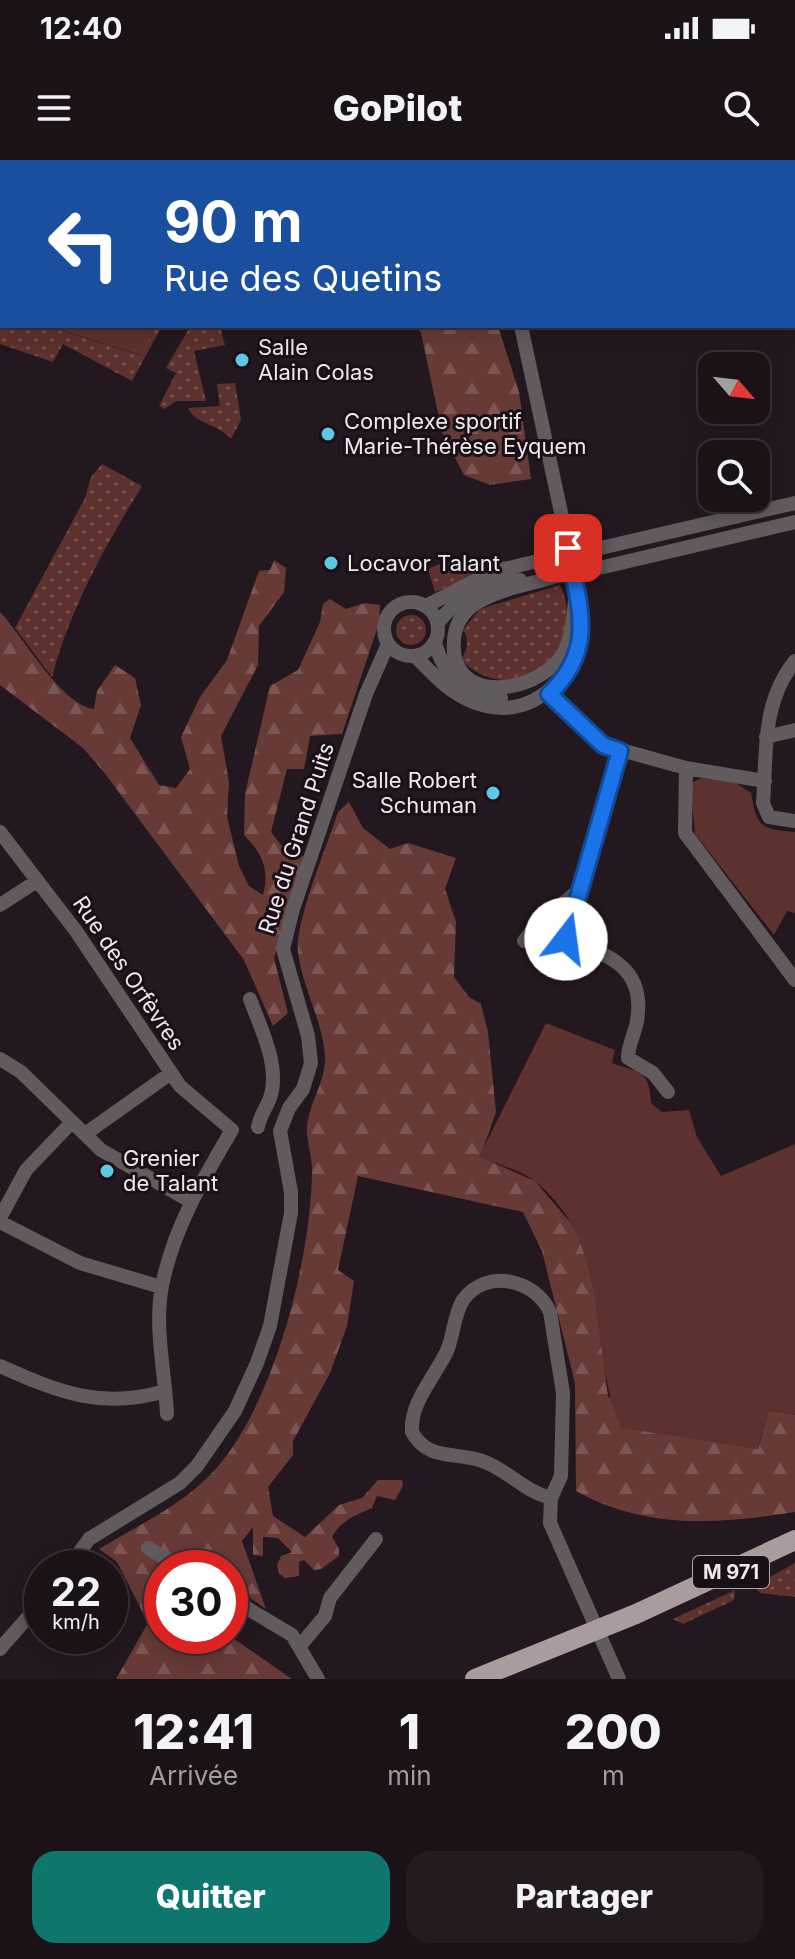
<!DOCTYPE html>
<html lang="fr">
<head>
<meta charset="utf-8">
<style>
  :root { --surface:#1a1217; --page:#231b20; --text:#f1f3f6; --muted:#9f9ea1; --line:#383236; --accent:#0f766e }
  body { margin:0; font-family:Inter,sans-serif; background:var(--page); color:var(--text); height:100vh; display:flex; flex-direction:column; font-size:30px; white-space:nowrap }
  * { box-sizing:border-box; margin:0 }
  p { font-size:26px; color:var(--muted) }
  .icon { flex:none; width:44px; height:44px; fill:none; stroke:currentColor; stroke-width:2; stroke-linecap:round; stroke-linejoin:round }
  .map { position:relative; height:1519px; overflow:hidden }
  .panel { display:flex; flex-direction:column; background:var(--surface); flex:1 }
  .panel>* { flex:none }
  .banner { position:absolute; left:0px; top:0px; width:796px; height:168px; box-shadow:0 4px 20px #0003,0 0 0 2px var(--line); background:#1a4fa0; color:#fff; overflow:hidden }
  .needle { width:52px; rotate:118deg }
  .buttons { position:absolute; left:698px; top:192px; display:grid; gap:16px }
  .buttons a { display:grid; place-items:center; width:72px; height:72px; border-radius:16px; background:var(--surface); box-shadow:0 4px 20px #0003,0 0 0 2px var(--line); font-size:40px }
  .speed { position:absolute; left:24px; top:1390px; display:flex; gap:16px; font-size:40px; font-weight:700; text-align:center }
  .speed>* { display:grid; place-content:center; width:104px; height:104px; border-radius:50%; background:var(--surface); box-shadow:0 4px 20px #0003,0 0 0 2px var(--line); line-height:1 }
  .speed small { font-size:20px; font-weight:400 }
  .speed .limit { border:12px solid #d22; background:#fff; color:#111 }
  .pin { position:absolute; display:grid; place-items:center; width:68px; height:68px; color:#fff; margin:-34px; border-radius:16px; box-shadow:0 4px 12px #0006 }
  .me { position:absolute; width:88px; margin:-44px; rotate:15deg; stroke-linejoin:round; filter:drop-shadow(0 0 6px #0008) }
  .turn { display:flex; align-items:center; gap:28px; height:168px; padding:0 32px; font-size:36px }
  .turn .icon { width:104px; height:104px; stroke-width:2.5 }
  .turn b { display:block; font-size:56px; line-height:68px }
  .eta { display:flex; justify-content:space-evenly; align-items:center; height:136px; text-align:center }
  .eta b { font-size:48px; font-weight:800; line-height:56px }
  .primary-button { display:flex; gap:16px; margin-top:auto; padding:16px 32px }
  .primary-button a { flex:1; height:92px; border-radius:24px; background:var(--accent); color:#fff; font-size:32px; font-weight:800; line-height:92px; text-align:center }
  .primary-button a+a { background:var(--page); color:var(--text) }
  .status { display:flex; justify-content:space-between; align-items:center; height:56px; padding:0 40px; background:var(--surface); direction:ltr }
  .status svg { height:22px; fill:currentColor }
  header { display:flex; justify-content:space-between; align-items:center; height:104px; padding:0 32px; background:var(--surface); font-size:36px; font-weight:800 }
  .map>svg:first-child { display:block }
  .grass { fill:url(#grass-dots) }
  .forest { fill:url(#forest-firs) }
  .park { fill:#5d312d }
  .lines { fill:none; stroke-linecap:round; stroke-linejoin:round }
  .minor { stroke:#625b5d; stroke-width:14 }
  .primary { stroke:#aa9b9e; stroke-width:20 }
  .minor-bridge { stroke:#625b5d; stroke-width:14 }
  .route-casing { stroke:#114b97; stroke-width:20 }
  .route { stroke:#1a73e8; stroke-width:14 }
  .poi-dot { fill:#5dc7e8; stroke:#190f16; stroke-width:3 }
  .labels { text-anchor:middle; stroke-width:6; stroke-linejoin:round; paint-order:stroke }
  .shield { fill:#190f16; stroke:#afa6ac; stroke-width:2 }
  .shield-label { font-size:20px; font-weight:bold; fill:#efe7ec }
  .poi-label { font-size:22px; fill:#efe7ec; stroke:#190f16; text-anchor:start }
  .street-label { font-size:22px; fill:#efe7ec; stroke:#190f16 }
</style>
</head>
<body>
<div class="status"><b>12:40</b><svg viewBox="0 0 49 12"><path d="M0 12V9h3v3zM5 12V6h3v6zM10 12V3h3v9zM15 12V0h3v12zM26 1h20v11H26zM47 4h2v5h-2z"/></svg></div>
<header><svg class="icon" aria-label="menu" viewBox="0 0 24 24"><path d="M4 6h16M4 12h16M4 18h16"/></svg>GoPilot<svg class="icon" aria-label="search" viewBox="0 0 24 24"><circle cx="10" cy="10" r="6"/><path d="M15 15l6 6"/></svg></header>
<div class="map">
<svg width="795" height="1519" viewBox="0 0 795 1519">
  <defs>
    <pattern id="grass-dots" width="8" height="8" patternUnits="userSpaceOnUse" patternTransform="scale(2)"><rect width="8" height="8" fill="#5d312d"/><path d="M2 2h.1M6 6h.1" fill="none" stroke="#754f4c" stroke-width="1.8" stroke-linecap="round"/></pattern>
    <pattern id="forest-firs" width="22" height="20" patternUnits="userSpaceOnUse" patternTransform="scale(2)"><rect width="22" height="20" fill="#673a36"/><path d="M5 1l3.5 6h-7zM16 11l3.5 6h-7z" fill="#7d5653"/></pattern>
  </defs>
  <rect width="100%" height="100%" fill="#23181f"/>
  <path class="grass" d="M0,151L2,166H47L143,196L153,166H162L132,221L63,184L53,202L0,184Z
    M220,166L225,185L194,191L206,241H176L165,249L159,246L176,213L166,208L190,167Z
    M235,223L241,260L231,279C219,264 196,265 188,248L220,246L217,224Z
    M102,304L142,326C105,386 70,449 52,517L15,468L85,338L91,317Z
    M513,401L435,432L428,409L445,402Z
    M560,425C590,488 516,554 461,500C467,491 470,480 463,470L480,449Z
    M396 470a15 15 0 1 1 30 0a15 15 0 1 1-30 0Z
    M795,1403V1437L760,1433L754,1426Z
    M735,1430L734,1440L683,1464L673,1459Z"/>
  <path class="forest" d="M416,166H498L519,232L531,319L490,325L464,315L442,272L421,173Z
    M274,400L286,408L284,432L259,466L258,505L221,576L229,622L227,657L239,706L249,726L263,735C270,710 262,693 244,675L245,634L270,526L298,510L320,462L323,444L330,439L346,449L365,443L380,445L379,463L342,574L310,576L304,609H287L271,672L281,685H296L305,700L274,798L288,853L273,866L244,800L103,611L83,588L0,525V452C23,476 61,545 94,549L97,531L115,505L135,518L141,545L130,578L159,625L176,628L190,609L181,577L200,537L227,500L259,411L270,410Z
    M349,642L363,668L390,689L408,683L456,698L445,729L456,762L454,817L469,837L481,844L488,872L496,952L480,997L535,1021L580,1074L597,1143L608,1237L758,1289L769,1250L795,1255V1352C718,1364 646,1370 576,1331L575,1223L542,1091L523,1052L358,1016L338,1110L354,1121L347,1166L330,1213L293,1281V1295L268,1327L273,1356L305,1377L339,1345L362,1338L378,1320H402L403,1326L395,1340L377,1336L372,1348C356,1355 341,1360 332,1377L339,1389V1396L321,1409L314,1410L304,1400L299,1402V1416L285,1418L279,1413L277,1405L281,1396L292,1392L278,1378L263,1377V1396L253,1395V1367L242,1381L266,1449L230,1424V1408H162L157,1423L162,1427V1476H230L292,1519H116L148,1463L117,1402L99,1389C135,1367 176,1348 206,1319C272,1257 312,1098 312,1009C312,995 306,981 307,967C309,943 326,921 325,897C324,864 302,827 298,792C294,764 328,683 338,652Z"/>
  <path class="park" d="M48,166H153L144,196Z
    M701,618L736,623L751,633C757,667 760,669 795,672V753L787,751L774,775L695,674L691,629L693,622Z
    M546,863L615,890L612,903C639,913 650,910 651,943L662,952L689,950L697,977L721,1016L795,984V1255L769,1250L758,1289L621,1268C586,1186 614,1086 536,1022C522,1010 496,1004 479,997Z"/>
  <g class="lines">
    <path class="minor" d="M463,0V2
      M683,0L684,2
      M794,91H795
      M592,390L795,343
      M595,409L795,362
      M557,416C531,424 498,429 475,444C462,453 455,465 454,480C448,545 535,536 562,495C572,479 573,458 575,441
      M384 469a27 27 0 1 1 54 0a27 27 0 1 1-54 0Z
      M426,446L492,412L554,397
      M438,463C457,436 488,425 520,420
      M435,482C443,516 466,534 501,538
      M415,496C432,513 449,533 473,542C534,566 580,513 583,455L521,166
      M795,501C761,543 767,593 763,643L769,657L795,661
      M549,534L603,585L686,608L765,621
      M766,577L795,570
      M620,591L566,779C609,795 646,807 637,861C635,873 628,885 628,898L653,913L668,932
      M686,608L685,673L795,820
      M0,672L76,771L180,926L232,970
      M0,745L37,721
      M535,767L566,779
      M524,781L535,767L579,730
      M250,839C260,867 281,907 270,938C266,949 260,955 258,967
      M0,899L21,912L101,990L190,1041
      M85,974L171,913
      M0,1058L26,1010L71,963
      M0,1062L80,1103L161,1127
      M0,1206C58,1232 102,1250 165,1231
      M167,1254C165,1212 154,1167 162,1126C173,1069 203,1019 232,970
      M551,1338C524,1331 510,1312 485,1302C458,1291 428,1302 412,1272C410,1243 433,1219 446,1193C454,1177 453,1156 463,1140C486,1108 535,1119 550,1152L563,1233L561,1316L551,1338L550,1363L619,1519
      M148,1388L181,1408
      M68,1408L89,1379L180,1323L197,1306L235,1251L257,1203L270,1166L291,1053V1032L280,971L289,948L303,929L311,903L308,876L283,789L293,749L366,534L388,484
      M230,1438L292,1475L318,1519
      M299,1487L325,1456L330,1438L376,1379
      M0,1489L42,1441"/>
    <path class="primary" d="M475,1519L636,1454L795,1380"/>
    <path class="minor-bridge" d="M554,397L592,390
      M557,416L595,409"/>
  </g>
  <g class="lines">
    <g class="route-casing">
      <path id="route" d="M566,779L620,591L603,585L549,534C598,488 578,444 568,388"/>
    </g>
    <use href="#route" class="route"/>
  </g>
  <g class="poi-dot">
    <circle cx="242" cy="200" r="8"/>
    <circle cx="328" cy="274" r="8"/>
    <circle cx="331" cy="403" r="8"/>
    <circle cx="493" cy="633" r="8"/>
    <circle cx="107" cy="1011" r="8"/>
  </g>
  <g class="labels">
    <rect class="shield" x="693" y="1396" width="76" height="32" rx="6"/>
    <g class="shield-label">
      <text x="731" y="1419">M 971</text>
    </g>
    <g class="poi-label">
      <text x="258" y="195">Salle<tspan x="258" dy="25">Alain Colas</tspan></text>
      <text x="344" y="269">Complexe sportif<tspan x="344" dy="25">Marie-Thérèse Eyquem</tspan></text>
      <text x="347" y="411">Locavor Talant</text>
      <text x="477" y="628" text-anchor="end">Salle Robert<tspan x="477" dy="25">Schuman</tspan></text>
      <text x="123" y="1006">Grenier<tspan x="123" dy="25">de Talant</tspan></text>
    </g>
    <g class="street-label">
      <text transform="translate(296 678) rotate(-72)" y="8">Rue du Grand Puits</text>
      <text transform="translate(129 813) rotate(56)" y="8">Rue des Orfèvres</text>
    </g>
  </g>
</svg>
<div class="buttons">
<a><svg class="needle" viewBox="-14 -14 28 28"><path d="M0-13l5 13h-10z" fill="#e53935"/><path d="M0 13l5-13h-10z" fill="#9f9ea1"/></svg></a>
<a><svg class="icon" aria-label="search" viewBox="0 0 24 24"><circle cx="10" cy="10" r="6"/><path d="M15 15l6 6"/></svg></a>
</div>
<div class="speed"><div>22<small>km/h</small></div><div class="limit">30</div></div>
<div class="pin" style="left:568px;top:388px;background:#d93025"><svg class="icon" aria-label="arrive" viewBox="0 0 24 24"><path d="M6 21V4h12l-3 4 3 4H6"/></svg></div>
<svg class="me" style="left:566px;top:779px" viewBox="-20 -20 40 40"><circle r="19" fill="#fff"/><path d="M0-13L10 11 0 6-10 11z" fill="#1a73e8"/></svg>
<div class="banner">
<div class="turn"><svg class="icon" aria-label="left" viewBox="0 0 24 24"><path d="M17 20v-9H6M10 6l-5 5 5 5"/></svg><div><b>90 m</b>Rue des Quetins</div></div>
</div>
</div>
<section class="panel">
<div class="eta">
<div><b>12:41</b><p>Arrivée</p></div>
<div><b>1</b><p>min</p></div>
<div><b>200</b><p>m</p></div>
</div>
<div class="primary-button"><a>Quitter</a><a>Partager</a></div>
</section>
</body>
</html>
